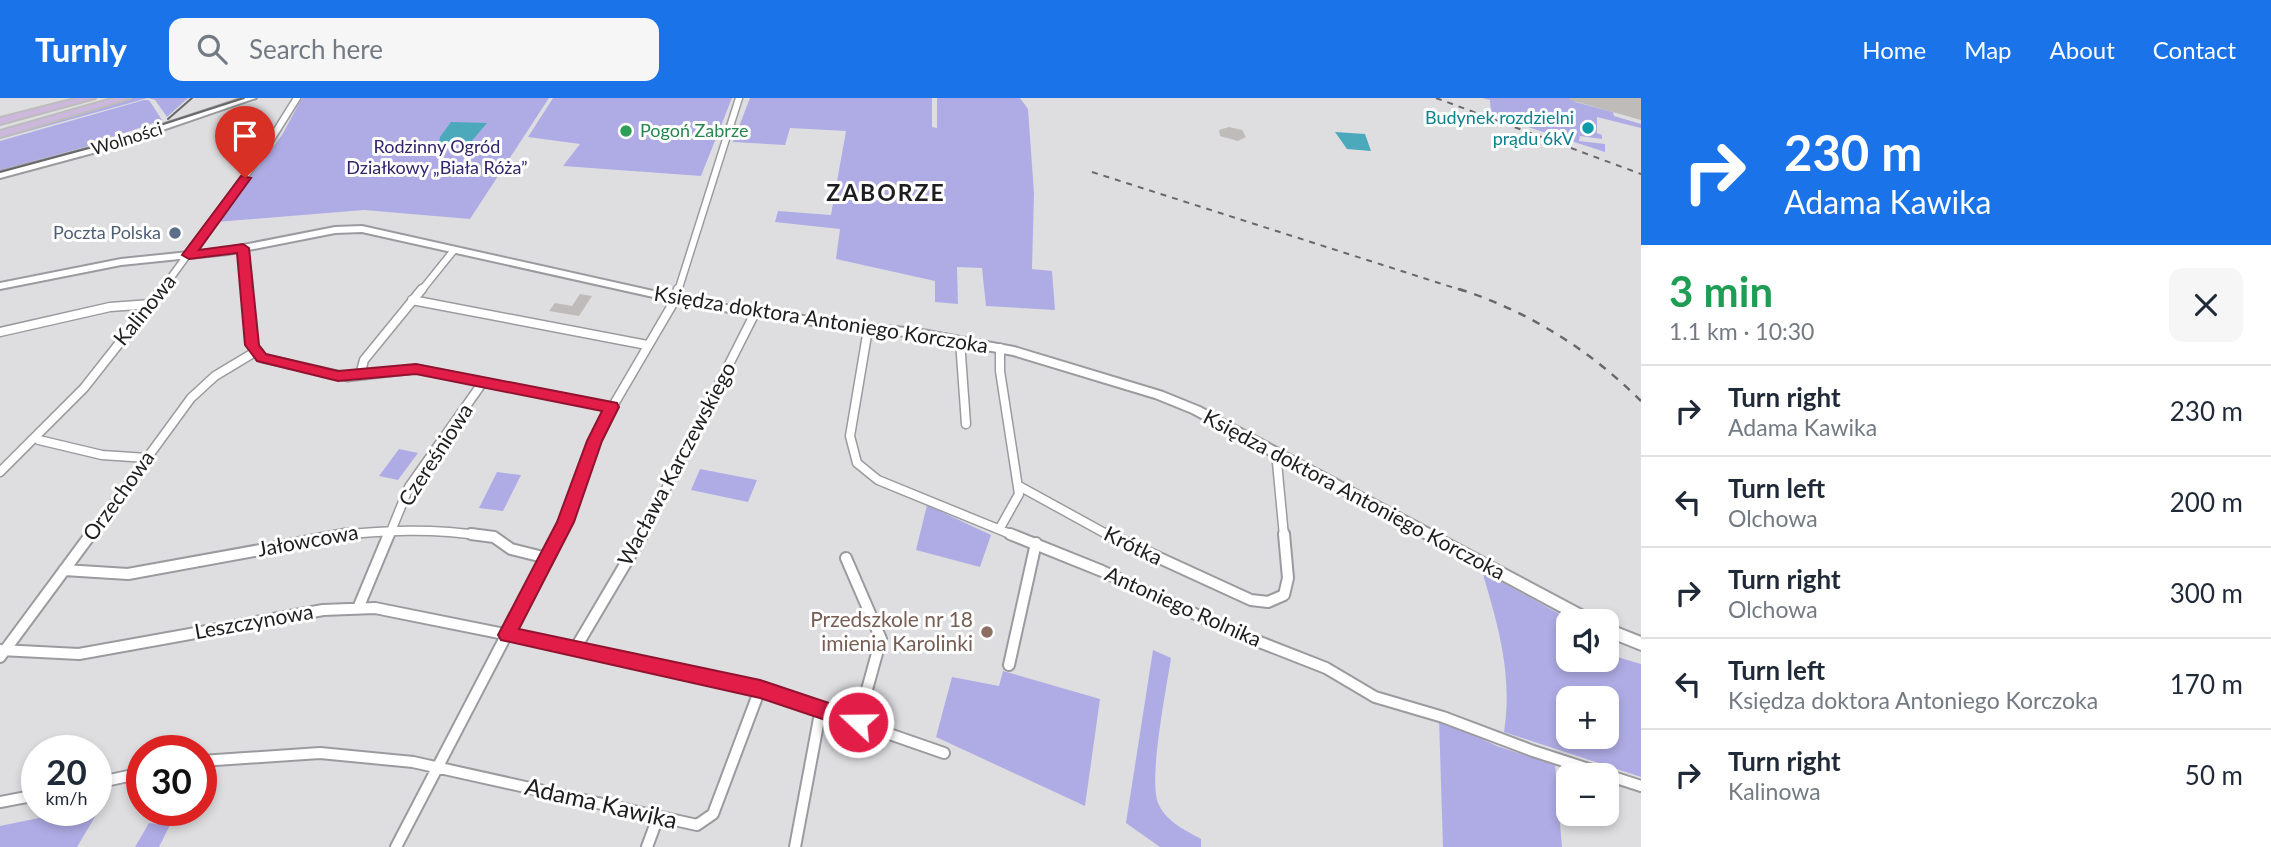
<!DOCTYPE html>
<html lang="en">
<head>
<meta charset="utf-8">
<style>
  :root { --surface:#fff; --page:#f6f6f7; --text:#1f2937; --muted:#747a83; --line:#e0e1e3; --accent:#1a73e8 }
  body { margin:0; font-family:Lato,sans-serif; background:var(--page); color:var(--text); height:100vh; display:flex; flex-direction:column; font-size:26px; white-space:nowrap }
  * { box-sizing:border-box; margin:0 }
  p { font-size:23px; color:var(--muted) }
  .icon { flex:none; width:38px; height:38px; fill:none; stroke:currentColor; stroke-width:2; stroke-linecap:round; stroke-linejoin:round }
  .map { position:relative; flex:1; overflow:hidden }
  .panel { display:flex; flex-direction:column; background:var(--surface); width:630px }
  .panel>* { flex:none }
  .top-card { background:#1a73e8; color:#fff; overflow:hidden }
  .controls { position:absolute; left:1556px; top:511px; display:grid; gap:14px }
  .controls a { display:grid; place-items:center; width:63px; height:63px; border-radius:14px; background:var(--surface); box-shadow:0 4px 10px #0003; font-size:35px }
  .speed { position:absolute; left:21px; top:637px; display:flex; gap:14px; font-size:35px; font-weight:700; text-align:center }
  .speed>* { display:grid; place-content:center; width:91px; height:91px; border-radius:50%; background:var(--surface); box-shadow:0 4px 10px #0003; line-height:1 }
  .speed small { font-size:18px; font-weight:400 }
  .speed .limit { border:10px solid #d22; background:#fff; color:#111 }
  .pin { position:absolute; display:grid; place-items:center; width:60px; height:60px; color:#fff; margin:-72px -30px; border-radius:50% 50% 50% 0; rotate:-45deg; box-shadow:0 0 7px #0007 }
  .pin .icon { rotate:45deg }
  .me { position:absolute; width:77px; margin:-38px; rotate:291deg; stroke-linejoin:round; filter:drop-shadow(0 0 5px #0008) }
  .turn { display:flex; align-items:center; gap:24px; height:147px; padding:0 28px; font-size:32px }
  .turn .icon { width:91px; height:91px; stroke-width:2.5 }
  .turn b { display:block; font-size:49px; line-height:60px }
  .round { display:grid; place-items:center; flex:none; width:74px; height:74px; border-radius:14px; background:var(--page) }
  .overview { display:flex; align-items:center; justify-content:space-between; height:119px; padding:0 28px }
  h1 { font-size:42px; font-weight:700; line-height:52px; color:#1e9e55 }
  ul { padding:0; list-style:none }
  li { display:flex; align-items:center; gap:21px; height:91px; padding:0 28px; border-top:2px solid var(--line) }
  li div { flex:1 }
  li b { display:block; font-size:26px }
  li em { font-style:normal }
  header { display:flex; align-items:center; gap:42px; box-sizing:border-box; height:98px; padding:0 35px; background:var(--accent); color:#fff }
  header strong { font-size:33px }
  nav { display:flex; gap:38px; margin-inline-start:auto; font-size:24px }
  .search { width:490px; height:63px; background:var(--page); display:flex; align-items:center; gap:18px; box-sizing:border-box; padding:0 24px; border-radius:14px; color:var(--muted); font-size:26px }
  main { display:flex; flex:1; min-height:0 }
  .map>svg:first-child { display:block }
  .green { fill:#aface5; fill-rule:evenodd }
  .water { fill:#4ba9bb }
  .building { fill:#bfbbb9 }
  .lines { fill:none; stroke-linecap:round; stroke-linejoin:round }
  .street-far2-casing { stroke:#9b9b9f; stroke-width:9 }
  .street-far1-casing { stroke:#9b9b9f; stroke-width:11 }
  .street-casing { stroke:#9b9b9f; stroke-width:14 }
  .secondary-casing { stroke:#9b9b9f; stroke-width:4 }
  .primary-casing { stroke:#bcbcbc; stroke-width:4 }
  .street-far2 { stroke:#fff; stroke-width:6 }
  .street-far1 { stroke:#fff; stroke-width:8 }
  .street { stroke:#fff; stroke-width:10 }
  .secondary { fill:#fff; fill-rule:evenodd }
  .primary { fill:#cdb8dd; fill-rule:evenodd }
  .tram { stroke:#68686a; stroke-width:2 }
  .rail-far1 { stroke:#68686a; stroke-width:2; stroke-dasharray:6 6; stroke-linecap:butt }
  .rail { stroke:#68686a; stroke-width:2.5; stroke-dasharray:8 8; stroke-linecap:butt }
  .route { fill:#e11d48; stroke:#92132f; stroke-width:2 }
  .culture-dot { fill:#0f9aa8; stroke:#fff; stroke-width:2.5 }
  .leisure-dot { fill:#2e9e5b; stroke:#fff; stroke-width:2.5 }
  .service-dot { fill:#5c6f8a; stroke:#fff; stroke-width:2.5 }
  .education-dot { fill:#8d6e63; stroke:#fff; stroke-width:2.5 }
  .labels { text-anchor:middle; stroke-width:6; stroke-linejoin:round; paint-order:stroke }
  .far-culture-label { font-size:18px; fill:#0d838f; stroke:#fff; text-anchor:end }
  .far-leisure-label { font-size:18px; fill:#27864d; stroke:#fff; text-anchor:start }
  .far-street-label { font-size:18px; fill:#1e1e20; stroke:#fff }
  .far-park-label { font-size:18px; fill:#32246d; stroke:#fff }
  .far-service-label { font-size:18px; fill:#4e5e75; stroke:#fff; text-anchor:end }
  .street-label { font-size:21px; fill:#1e1e20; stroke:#fff }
  .education-label { font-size:21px; fill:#785e54; stroke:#fff; text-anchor:end }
  .far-district-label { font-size:23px; font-weight:bold; letter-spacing:2px; fill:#1e1e20; stroke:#fff }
  .near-street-label { font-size:24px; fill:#1e1e20; stroke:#fff }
</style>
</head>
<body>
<header>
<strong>Turnly</strong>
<div class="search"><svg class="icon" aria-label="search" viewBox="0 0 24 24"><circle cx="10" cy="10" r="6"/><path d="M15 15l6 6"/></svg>Search here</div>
<nav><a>Home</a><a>Map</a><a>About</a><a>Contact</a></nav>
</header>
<main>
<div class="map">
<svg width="1641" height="749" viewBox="0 0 1641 749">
  <rect width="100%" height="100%" fill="#dedee1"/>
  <path class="green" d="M130,0H188L167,19L155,2L148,0L0,41V38Z
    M302,0H549L470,121L364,112L216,124L282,37Z
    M553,0H732L701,78L563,68L580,46L528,39Z
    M750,0H932V29L937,30V0H1020L1028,11L1034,95L1032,171L1052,173L1055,212L986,208L982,170L957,169L958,206L935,204V183L836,161L840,131L775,124L778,113L831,117L846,33L790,30L785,47L733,44Z
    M1482,0H1576L1575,4L1613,14L1614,18L1641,26V30L1597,19V35L1602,37V41L1580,38L1579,43L1605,46V54L1491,17L1490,2Z
    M144,2H149L162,22L85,49L0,72V43Z
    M399,351L418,355L398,382L379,378Z
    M700,371L757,382L748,404L691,392Z
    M497,374L521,377L503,413L479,410Z
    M927,407L991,437L980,469L916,452Z
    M1482,473L1572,523H1568V562H1606L1607,556L1641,566V679L1504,634C1513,577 1498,527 1482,473ZM1568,600H1606V639H1568Z
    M1153,552L1171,560C1167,588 1147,686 1159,707C1167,724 1185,732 1201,741V749H1160L1126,725Z
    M1003,573L1100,601L1085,708L936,639L952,579L999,588Z
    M1439,621L1497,648L1555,667L1562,749H1443Z
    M102,707L77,749H0V728L77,712H96V708Z
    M149,725L170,727L159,749H135Z"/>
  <path class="water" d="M451,24L487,25L470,45H439L440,39Z
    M1335,34L1365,36L1371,53L1347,51Z"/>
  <path class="building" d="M1570,0H1641V22L1570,2Z
    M1229,29L1242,32L1246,39L1238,43L1220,38L1219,32Z
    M580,196L592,198L579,218L549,213L555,205L572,208Z"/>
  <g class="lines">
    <g class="street-far2-casing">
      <path id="street-far2" d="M243,150L247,193
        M161,193L265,51L297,0
        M421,193L454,152
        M678,193L739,0"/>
    </g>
    <g class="street-far1-casing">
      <path id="street-far1" d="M247,191L252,247L262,260L347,279L416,271L611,309
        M412,202L647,247
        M868,231L850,338L857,365L878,382L1015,438
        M0,234L110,209L151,206
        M960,243L966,326
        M1000,250V273L1019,396L1000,430
        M360,277L364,262L422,191
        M39,342L102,357L147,360
        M1276,354L1284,438
        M0,374L84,290L162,191
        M1019,388L1110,438
        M90,438L191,300L215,278L255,254
        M332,438C384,432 432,430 484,438
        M389,438L409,389L483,284
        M559,438L600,330L675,202L678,191
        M642,438L755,215"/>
    </g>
    <g class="street-casing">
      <path id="street" d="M471,436L494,439L511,451L547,460
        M1010,436L1102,473L1234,534L1326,570L1375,599L1443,619L1533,653L1641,688
        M1107,436L1251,502L1268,504L1284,497L1288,480L1284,436
        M846,460L881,541L858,624
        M64,472L128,476L348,436
        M359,508L389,436
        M575,551L643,436
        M0,552L79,556L323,512L375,510L678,571L760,591L944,655
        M0,559L91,436
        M1009,567L1036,445
        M201,663L320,655L413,664L697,727L713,716L760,591
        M96,685L142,675
        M0,704L37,697
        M396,749L559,436
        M647,749L658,719
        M795,749L821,610"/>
    </g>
    <g class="secondary-casing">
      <path id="secondary" d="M244,0H256L104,52L0,80V74L98,48Z
        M362,128L698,203L852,225L917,231L1014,249L1163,294L1200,309L1595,519L1597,523H1578L1192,315L1155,300L1013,257L917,239L852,233L698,209L362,134L335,135L228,156L121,167L0,191V185L121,161L228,150L335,129Z
        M1606,525L1641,539V552L1606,538Z"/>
    </g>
    <g class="primary-casing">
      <path id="primary" d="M79,0H95L0,26V20Z
        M115,0H130L0,39V33Z"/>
    </g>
    <use href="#street-far2" class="street-far2"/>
    <use href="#street-far1" class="street-far1"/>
    <use href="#street" class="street"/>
    <use href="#secondary" class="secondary"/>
    <use href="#primary" class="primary"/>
    <path class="tram" d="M168,21L192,0
      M0,74L89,50L244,0"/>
    <path class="rail-far1" d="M1436,0L1641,76
      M1092,74L1464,193"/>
    <path class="rail" d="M1459,191C1528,213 1590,252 1641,303"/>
  </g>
  <path class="route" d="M241,78L251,80L199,152L243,146L249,150L259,247L266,256L338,273L416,266L617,305L619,309L602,343L574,424L519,531L760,582L865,617L868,624L865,630L858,633L760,600L501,542L498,537L557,424L587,343L602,313L416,276L338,283L257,263L245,247L237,155L189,161L182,157Z"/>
  <circle class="culture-dot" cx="1588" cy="30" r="7"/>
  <circle class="leisure-dot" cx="626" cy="33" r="7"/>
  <circle class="service-dot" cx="175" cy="135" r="7"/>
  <circle class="education-dot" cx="987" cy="534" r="7"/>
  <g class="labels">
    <g class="far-culture-label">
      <text x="1574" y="26">Budynek rozdzielni<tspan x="1574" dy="21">prądu 6kV</tspan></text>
    </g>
    <g class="far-leisure-label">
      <text x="640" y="39">Pogoń Zabrze</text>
    </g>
    <g class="far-street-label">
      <text transform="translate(127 41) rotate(-17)" y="6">Wolności</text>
    </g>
    <g class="far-park-label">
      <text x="437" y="55">Rodzinny Ogród<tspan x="437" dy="21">Działkowy „Biała Róża”</tspan></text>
    </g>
    <g class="far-service-label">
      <text x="161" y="141">Poczta Polska</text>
    </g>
    <g class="street-label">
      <text transform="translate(145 212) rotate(-51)" y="7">Kalinowa</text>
      <text transform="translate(821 222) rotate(9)" y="7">Księdza doktora Antoniego Korczoka</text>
      <text transform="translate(436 357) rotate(-57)" y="7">Czereśniowa</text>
      <text transform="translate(677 366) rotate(-62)" y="7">Wacława Karczewskiego</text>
      <text transform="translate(1354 397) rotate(28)" y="7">Księdza doktora Antoniego Korczoka</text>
      <text transform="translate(119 398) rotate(-54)" y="7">Orzechowa</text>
      <text transform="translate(308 443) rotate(-10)" y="7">Jałowcowa</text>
      <text transform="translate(1133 448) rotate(26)" y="7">Krótka</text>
      <text transform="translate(1183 509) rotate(24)" y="7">Antoniego Rolnika</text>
      <text transform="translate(254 524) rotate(-10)" y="7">Leszczynowa</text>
    </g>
    <g class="education-label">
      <text x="973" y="529">Przedszkole nr 18<tspan x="973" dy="24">imienia Karolinki</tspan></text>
    </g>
    <g class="far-district-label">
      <text x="886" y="103">ZABORZE</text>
    </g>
    <g class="near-street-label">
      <text transform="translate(601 706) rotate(13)" y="8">Adama Kawika</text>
    </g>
  </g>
</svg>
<div class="controls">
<a><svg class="icon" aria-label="sound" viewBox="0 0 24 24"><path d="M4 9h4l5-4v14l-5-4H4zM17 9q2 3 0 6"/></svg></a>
<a>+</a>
<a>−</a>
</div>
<div class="speed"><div>20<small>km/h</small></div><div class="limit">30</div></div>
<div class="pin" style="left:245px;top:80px;background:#d93025"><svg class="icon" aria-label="arrive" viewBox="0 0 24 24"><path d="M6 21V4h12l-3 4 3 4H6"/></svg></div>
<svg class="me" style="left:858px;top:624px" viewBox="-20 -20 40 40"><circle r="17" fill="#e11d48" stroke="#fff" stroke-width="3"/><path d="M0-11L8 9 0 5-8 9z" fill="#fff"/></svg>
</div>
<section class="panel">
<div class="top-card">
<div class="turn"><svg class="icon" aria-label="right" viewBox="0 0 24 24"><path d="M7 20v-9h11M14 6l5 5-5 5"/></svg><div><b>230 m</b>Adama Kawika</div></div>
</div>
<div class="overview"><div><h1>3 min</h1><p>1.1 km · 10:30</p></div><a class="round"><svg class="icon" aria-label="close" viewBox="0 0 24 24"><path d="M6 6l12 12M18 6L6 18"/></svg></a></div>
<ul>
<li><svg class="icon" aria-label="right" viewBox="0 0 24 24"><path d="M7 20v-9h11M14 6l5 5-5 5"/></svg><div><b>Turn right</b><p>Adama Kawika</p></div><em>230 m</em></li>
<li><svg class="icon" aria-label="left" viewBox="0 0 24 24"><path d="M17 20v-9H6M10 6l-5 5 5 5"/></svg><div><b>Turn left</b><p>Olchowa</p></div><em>200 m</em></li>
<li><svg class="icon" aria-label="right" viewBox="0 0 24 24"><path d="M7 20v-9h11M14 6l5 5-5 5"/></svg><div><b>Turn right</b><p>Olchowa</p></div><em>300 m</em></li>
<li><svg class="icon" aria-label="left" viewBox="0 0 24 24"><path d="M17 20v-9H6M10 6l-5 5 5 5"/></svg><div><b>Turn left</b><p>Księdza doktora Antoniego Korczoka</p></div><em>170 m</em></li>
<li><svg class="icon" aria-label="right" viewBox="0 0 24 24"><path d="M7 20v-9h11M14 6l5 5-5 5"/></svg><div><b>Turn right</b><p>Kalinowa</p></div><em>50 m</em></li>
</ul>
</section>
</main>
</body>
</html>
